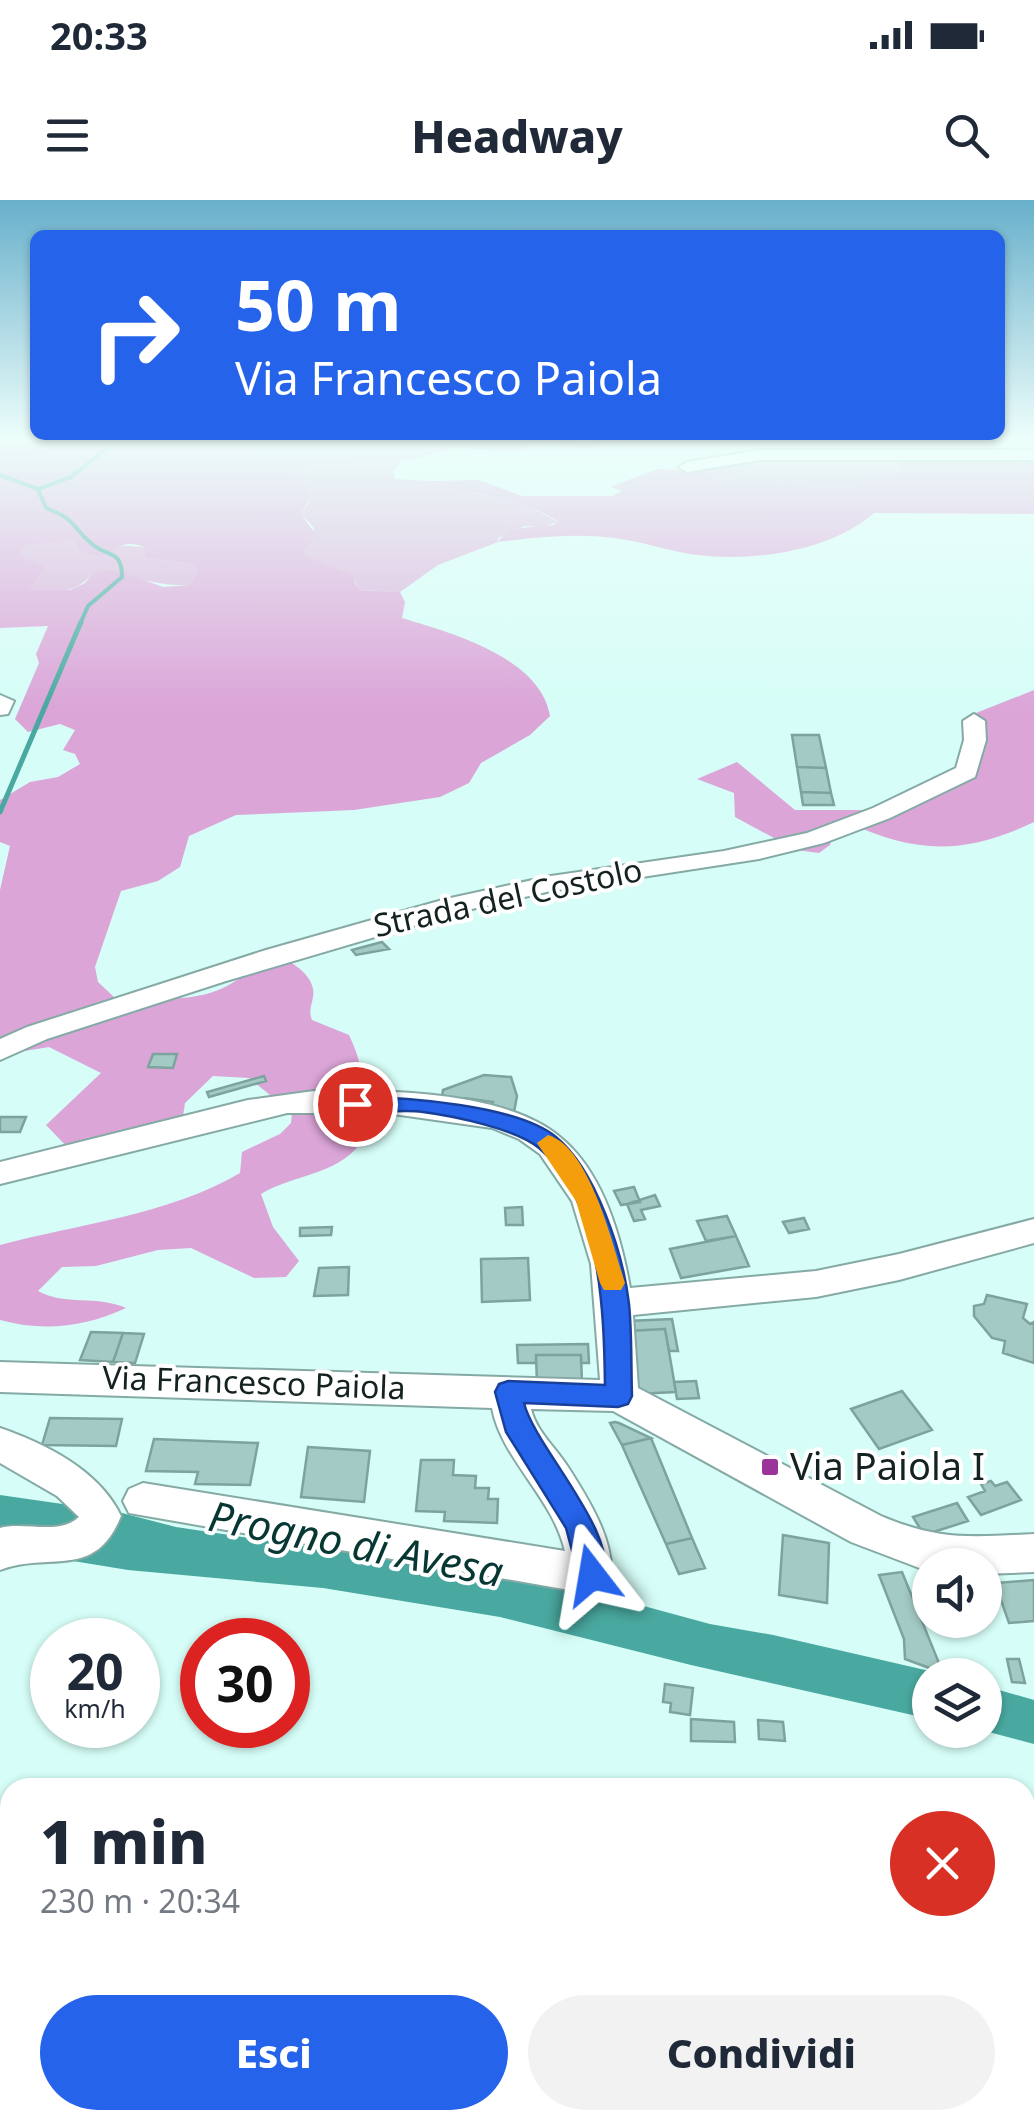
<!DOCTYPE html>
<html lang="it">
<head>
<meta charset="utf-8">
<style>
  :root { --surface:#fff; --page:#f2f2f3; --text:#1f2937; --muted:#747a83; --accent:#2563eb }
  body { margin:0; font-family:"Noto Sans",sans-serif; background:var(--page); color:var(--text); height:100vh; display:flex; flex-direction:column; font-size:38px; white-space:nowrap }
  * { box-sizing:border-box; margin:0 }
  p { font-size:32px; color:var(--muted) }
  .icon { flex:none; width:55px; height:55px; fill:none; stroke:currentColor; stroke-width:2; stroke-linecap:round; stroke-linejoin:round }
  .map { position:relative; flex:1; overflow:hidden }
  .side { position:absolute; left:0px; top:1578px; width:1035px; height:352px; display:flex; flex-direction:column; background:var(--surface); border-radius:30px 30px 0 0; box-shadow:0 2px 8px #0004 }
  .side>* { flex:none }
  .hud { position:absolute; left:30px; top:30px; width:975px; height:210px; border-radius:15px; box-shadow:0 2px 8px #0004; background:#2563eb; color:#fff; overflow:hidden }
  .controls { position:absolute; left:912px; top:1348px; display:grid; gap:20px }
  .controls a { display:grid; place-items:center; width:90px; height:90px; border-radius:50%; background:var(--surface); box-shadow:0 2px 8px #0004; font-size:50px }
  .speed { position:absolute; left:30px; top:1418px; display:flex; gap:20px; font-size:50px; font-weight:700; text-align:center }
  .speed>* { display:grid; place-content:center; width:130px; height:130px; border-radius:50%; background:var(--surface); box-shadow:0 2px 8px #0004; line-height:1 }
  .speed small { font-size:25px; font-weight:400 }
  .speed .limit { border:15px solid #d22; background:#fff; color:#111 }
  .pin { position:absolute; display:grid; place-items:center; width:85px; height:85px; color:#fff; margin:-42px; border:5px solid #fff; border-radius:50%; box-shadow:0 2px 10px #0007 }
  .me { position:absolute; width:110px; margin:-55px; rotate:346deg; stroke-linejoin:round; filter:drop-shadow(0 0 8px #0008) }
  .turn { display:flex; align-items:center; gap:35px; height:210px; padding:0 40px; font-size:45px }
  .turn .icon { width:130px; height:130px; stroke-width:2.5 }
  .turn b { display:block; font-size:70px; line-height:85px }
  .round { display:grid; place-items:center; flex:none; width:105px; height:105px; border-radius:52px; background:var(--page) }
  .head { display:flex; align-items:center; justify-content:space-between; height:170px; padding:0 40px }
  h1 { font-size:60px; font-weight:800; line-height:75px }
  .button { display:flex; gap:20px; margin-top:auto; padding:20px 40px }
  .button a { flex:1; height:115px; border-radius:60px; background:var(--accent); color:#fff; font-size:40px; font-weight:800; line-height:115px; text-align:center }
  .button a+a { background:var(--page); color:var(--text) }
  .status { display:flex; justify-content:space-between; align-items:center; height:70px; padding:0 50px; background:var(--surface); direction:ltr }
  .status svg { height:28px; fill:currentColor }
  header { display:flex; justify-content:space-between; align-items:center; height:130px; padding:0 40px; background:var(--surface); font-size:45px; font-weight:800 }
  .map>svg:first-child { display:block }
  .green { fill:#dbb0d9 }
  .forest { fill:#dba5d8; fill-rule:evenodd }
  .water { fill:#49a9a0 }
  .lines { fill:none; stroke-linecap:round; stroke-linejoin:round }
  .stream-far1 { stroke:#49a9a0; stroke-width:4 }
  .stream { stroke:#49a9a0; stroke-width:5 }
  .building { fill:#a4cac5; stroke:#7ea39e; stroke-width:2.5 }
  .minor-casing { stroke:#85aaa5; stroke-width:4 }
  .minor { fill:#fff; fill-rule:evenodd }
  .route { fill:#2563eb; stroke:#184099; stroke-width:2.5 }
  .slow { fill:#f59e0b }
  .poi-dot { fill:#9a3499; stroke:#fff; stroke-width:4 }
  .labels { text-anchor:middle; stroke-width:8; stroke-linejoin:round; paint-order:stroke }
  .street-label { font-size:32px; fill:#142221; stroke:#fff }
  .near-poi-label { font-size:38px; fill:#142221; stroke:#fff; text-anchor:start }
  .near-water-label { font-size:42px; font-style:italic; fill:#073732; stroke:#fff }
</style>
</head>
<body>
<div class="status"><b>20:33</b><svg viewBox="0 0 49 12"><path d="M0 12V9h3v3zM5 12V6h3v6zM10 12V3h3v9zM15 12V0h3v12zM26 1h20v11H26zM47 4h2v5h-2z"/></svg></div>
<header><svg class="icon" aria-label="menu" viewBox="0 0 24 24"><path d="M4 6h16M4 12h16M4 18h16"/></svg>Headway<svg class="icon" aria-label="search" viewBox="0 0 24 24"><circle cx="10" cy="10" r="6"/><path d="M15 15l6 6"/></svg></header>
<div class="map">
<svg width="1034" height="1928" viewBox="0 0 1034 1928">
  <rect width="100%" height="100%" fill="#d6fdf7"/>
  <path class="green" d="M747,259L893,260L902,267L891,276H874L848,289L713,280L711,277L737,269L724,263Z
    M402,261L393,272L395,279L431,281L436,286C479,294 521,298 557,322L545,327L525,326L498,338V342L438,365L400,392L359,390L355,381L306,356L304,351L314,328L301,314L309,302L289,274L309,266Z
    M75,340L110,348L115,345L144,347L147,358L190,364L197,370L190,385C154,387 130,373 93,373C75,395 54,393 28,390L39,364L17,354L25,344Z"/>
  <path class="forest" d="M0,237H648L586,248L535,242L522,251L455,248L412,260L309,266L290,274L305,283L311,296L301,314L316,335L304,351L306,356L352,376L359,390L400,392L405,402L402,418C451,433 540,457 550,516L530,535L481,563L469,583L440,597L354,610L236,615L189,636L180,667L158,681L121,691L95,767L98,782L115,798C164,799 222,806 254,763C261,761 271,757 278,758C292,760 311,775 313,789C315,801 307,808 312,820L349,835C365,870 364,878 343,910L365,936C344,975 296,973 261,994L273,1027L299,1061L286,1077L254,1078L191,1048L158,1050L96,1066L62,1067L38,1091C65,1106 97,1095 126,1108C85,1127 44,1132 0,1120V1045C78,1024 169,1015 240,973L242,952L280,934L291,923L292,913L249,878L213,876L185,903L182,923L73,953L46,925L101,873L49,847L0,855V690L10,646L0,642V600L30,582L58,577L80,564L75,554L63,550L75,530L60,524L28,532L15,519L39,463L36,454L48,426L0,428ZM75,340L79,350L100,357C116,349 123,339 144,347L146,358L190,364L197,370L190,385L163,387L125,373L105,371L93,373L85,383L70,390H29L46,367L18,354L25,345Z
    M1034,258V314L874,313C830,352 749,363 690,354C665,350 640,341 614,338C576,333 536,337 498,342C509,324 535,328 554,325L557,321C521,298 479,294 436,286L431,281L479,280L522,296H612L622,291L611,287L657,269L693,270L724,263L742,272L712,277L713,280L848,289L874,276L896,273L901,267L893,260Z
    M1034,490V622C965,655 915,654 847,622L837,626L830,645L819,653L796,650L735,617L734,593L697,579L737,562L795,610H880L960,572L969,520L976,513Z"/>
  <path class="water" d="M0,1295L118,1312L176,1327L570,1386L710,1424L773,1435L947,1475H930V1519L691,1465L500,1417L323,1388L128,1370L0,1349Z
    M985,1486L1034,1500V1544L981,1530H985Z"/>
  <g class="lines">
    <path class="stream-far1" d="M0,275L38,289L46,308C79,321 69,325 92,344C108,358 122,349 122,377L88,406L80,424
      M38,289L71,277L121,237"/>
    <path class="stream" d="M0,612L81,422"/>
  </g>
  <path class="building" d="M792,535H819L826,568L797,567Z
    M797,567L826,568L831,593L801,592Z
    M801,592L831,593L834,605H803Z
    M382,742L389,749L356,755L352,750Z
    M153,854H177L173,868L148,867Z
    M484,875L511,877L517,896L514,912L491,910L493,902L465,898L462,905L441,903L443,890Z
    M264,876L266,881L209,897L207,892Z
    M0,917H26L20,932H0Z
    M634,987L640,1002L621,1005L614,991Z
    M655,995L660,1006L641,1010L645,1019L634,1021L627,1004Z
    M522,1007L523,1025H506L505,1008Z
    M727,1016L736,1036L706,1041L697,1021Z
    M804,1018L809,1029L789,1033L783,1022Z
    M332,1027L331,1035L300,1036V1028Z
    M736,1036L749,1066L681,1078L670,1049Z
    M528,1058L530,1100L482,1102L481,1059Z
    M349,1067L348,1095L314,1096L319,1068Z
    M987,1095L1027,1104L1023,1118L1030,1124L1034,1122V1163L1003,1153L1005,1141L992,1138L974,1116V1106L984,1104Z
    M672,1119L678,1151H669L665,1129L629,1131L628,1121Z
    M665,1129L676,1192L636,1194L626,1131Z
    M91,1132L123,1133L113,1162L80,1160Z
    M123,1133L144,1134L135,1163L113,1162Z
    M588,1144L589,1163H581V1155H536V1163H518L517,1145Z
    M536,1155H581L582,1183L537,1184Z
    M696,1181L699,1198L677,1199L674,1182Z
    M902,1191L932,1230L879,1249L851,1209Z
    M50,1218L122,1219L116,1246L42,1245Z
    M615,1222L619,1223L651,1238L622,1245L610,1223Z
    M651,1238L692,1338L666,1344L622,1245Z
    M154,1239L258,1243L250,1285L195,1284L198,1272L146,1271Z
    M308,1247L370,1251L364,1302L301,1297Z
    M421,1260H454L453,1275L476,1276L475,1288H489L488,1299H498L497,1323L444,1321L445,1312L416,1311Z
    M991,1281L995,1286L1007,1282L1021,1300L981,1315L968,1297L985,1291L981,1284Z
    M957,1303L968,1321L924,1335L913,1317Z
    M783,1335L829,1343L827,1403L779,1395Z
    M692,1338L705,1368L679,1374L666,1344Z
    M902,1372L943,1473L905,1459L904,1439L879,1375Z
    M1034,1380V1421L1009,1423L995,1383Z
    M1007,1459H1019L1025,1483L1012,1482Z
    M665,1484L693,1488L690,1515L670,1512L671,1503L663,1502Z
    M691,1519L734,1522L735,1542L691,1541Z
    M758,1520L783,1522L785,1541L759,1539Z"/>
  <g class="lines">
    <g class="minor-casing">
      <path id="minor" d="M760,250H1034V260H760L687,272L679,267L687,262Z
        M0,495L14,501L8,514L0,515Z
        M974,514L985,521L986,540L975,577L890,618L824,643L759,659L551,691L463,711L226,781L47,839L0,860V839L27,827L266,750L446,699L551,676L724,651L807,633L873,608L956,568L964,540L963,521Z
        M314,891C384,890 504,890 560,937C603,972 621,1036 630,1088L816,1071L899,1054L1034,1019V1043L899,1080L816,1097L633,1115L638,1188L881,1316C940,1341 971,1337 1034,1334V1372L985,1374V1365H930V1372L851,1342L613,1211L531,1209C536,1231 556,1248 568,1267C588,1298 623,1353 607,1389L592,1394L129,1313L123,1301L129,1289L143,1283L565,1351C552,1296 502,1260 492,1208L0,1192V1162L600,1180L591,1064L572,1001L540,954L519,939L492,928L386,913H287L0,984V962L248,900Z
        M0,1228C46,1244 99,1270 121,1316C95,1381 50,1351 0,1370V1328C24,1321 59,1336 79,1317L57,1296L0,1263Z"/>
    </g>
    <use href="#minor" class="minor"/>
  </g>
  <linearGradient id="sky" x2="0" y2="1"><stop stop-color="#68b0cb"/><stop offset="0.47" stop-color="#edfefb"/><stop offset="1" stop-color="#edfefb" stop-opacity="0"/></linearGradient>
  <rect width="1034" height="507" fill="url(#sky)"/>
  <path class="route" d="M355,897C405,897 517,905 556,937C596,970 623,1053 629,1104C632,1134 631,1166 632,1196L628,1204L618,1207L524,1203C535,1248 624,1337 602,1384L592,1388L581,1384L566,1328L506,1232L495,1192L499,1184L508,1181L605,1185C604,1112 601,999 539,948C516,929 454,916 423,912C398,908 371,916 347,909L344,904Z"/>
  <path class="slow" d="M548,935C590,947 613,1046 625,1083L621,1090H604L600,1083L576,1001L537,943Z"/>
  <rect class="poi-dot" x="760" y="1257" width="20" height="20" rx="5"/>
  <g class="labels">
    <g class="street-label">
      <text transform="translate(508 698) rotate(-12)" y="11">Strada del Costolo</text>
      <text transform="translate(254 1183) rotate(2)" y="11">Via Francesco Paiola</text>
    </g>
    <g class="near-poi-label">
      <text x="790" y="1280">Via Paiola I</text>
    </g>
    <g class="near-water-label">
      <text transform="translate(356 1344) rotate(11)" y="15">Progno di Avesa</text>
    </g>
  </g>
</svg>
<div class="controls">
<a><svg class="icon" aria-label="sound" viewBox="0 0 24 24"><path d="M4 9h4l5-4v14l-5-4H4zM17 9q2 3 0 6"/></svg></a>
<a><svg class="icon" aria-label="layers" viewBox="0 0 24 24"><path d="M12 4l9 5-9 5-9-5zM3 14l9 5 9-5"/></svg></a>
</div>
<div class="speed"><div>20<small>km/h</small></div><div class="limit">30</div></div>
<div class="pin" style="left:355px;top:904px;background:#d93025"><svg class="icon" aria-label="arrive" viewBox="0 0 24 24"><path d="M6 21V4h12l-3 4 3 4H6"/></svg></div>
<svg class="me" style="left:592px;top:1375px" viewBox="-20 -20 40 40"><path d="M0-17L14 15 0 8-14 15z" fill="#2563eb" stroke="#fff" stroke-width="4"/></svg>
<div class="hud">
<div class="turn"><svg class="icon" aria-label="right" viewBox="0 0 24 24"><path d="M7 20v-9h11M14 6l5 5-5 5"/></svg><div><b>50 m</b>Via Francesco Paiola</div></div>
</div>
<section class="side">
<div class="head"><div><h1>1 min</h1><p>230 m · 20:34</p></div><a class="round" style="background:#d93025;color:#fff"><svg class="icon" aria-label="close" viewBox="0 0 24 24"><path d="M6 6l12 12M18 6L6 18"/></svg></a></div>
<div class="button"><a>Esci</a><a>Condividi</a></div>
</section>
</div>
</body>
</html>
